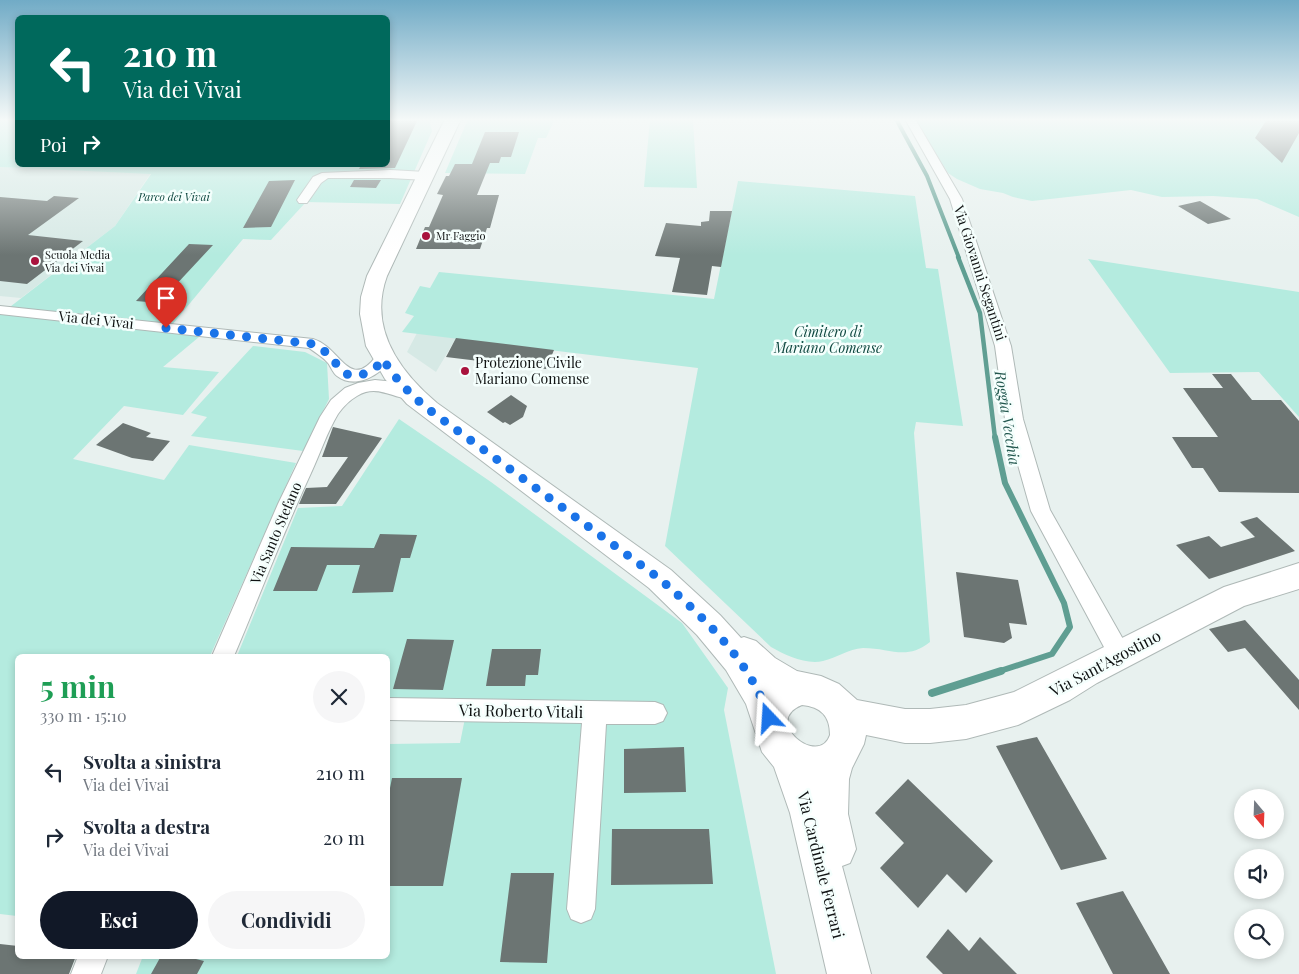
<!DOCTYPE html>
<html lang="it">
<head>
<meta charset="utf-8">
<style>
  :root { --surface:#fff; --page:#f6f6f7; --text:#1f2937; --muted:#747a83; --accent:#111827 }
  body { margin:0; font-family:"Playfair Display",serif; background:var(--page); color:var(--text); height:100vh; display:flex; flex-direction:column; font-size:19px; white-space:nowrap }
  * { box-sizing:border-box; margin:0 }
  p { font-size:16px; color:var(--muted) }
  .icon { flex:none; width:28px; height:28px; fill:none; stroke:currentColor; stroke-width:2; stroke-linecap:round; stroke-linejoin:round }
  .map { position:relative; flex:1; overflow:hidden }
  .panel { position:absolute; left:15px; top:654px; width:375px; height:305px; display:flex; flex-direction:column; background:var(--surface); border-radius:8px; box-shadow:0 2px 8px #0003 }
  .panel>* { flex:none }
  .banner { position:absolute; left:15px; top:15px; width:375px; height:152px; border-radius:8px; box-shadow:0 2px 8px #0003; background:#00695c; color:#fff; overflow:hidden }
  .needle { width:32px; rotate:161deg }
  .fabs { position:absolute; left:1234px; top:789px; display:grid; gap:10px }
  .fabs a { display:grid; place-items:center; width:50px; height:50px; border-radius:50%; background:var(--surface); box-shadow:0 2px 8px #0003; font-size:25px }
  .pin { position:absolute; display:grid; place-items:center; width:42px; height:42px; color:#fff; margin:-51px -21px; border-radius:50% 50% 50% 0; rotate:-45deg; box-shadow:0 0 5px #0007 }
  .pin .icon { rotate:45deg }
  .me { position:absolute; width:55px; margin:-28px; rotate:340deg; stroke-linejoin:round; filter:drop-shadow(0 0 4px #0008) }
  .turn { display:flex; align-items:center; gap:18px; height:105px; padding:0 25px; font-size:22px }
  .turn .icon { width:65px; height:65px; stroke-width:2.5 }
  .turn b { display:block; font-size:35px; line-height:42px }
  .then { display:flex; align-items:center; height:48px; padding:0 25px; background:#0003; gap:10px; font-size:19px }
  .round { display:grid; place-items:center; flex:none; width:52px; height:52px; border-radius:26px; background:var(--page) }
  .head { display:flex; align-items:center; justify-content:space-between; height:85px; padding:0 25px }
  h1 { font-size:30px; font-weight:700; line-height:38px; color:#1e9e55 }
  .primary-button { display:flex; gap:10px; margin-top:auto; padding:10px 25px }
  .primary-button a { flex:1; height:58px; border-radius:30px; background:var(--accent); color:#fff; font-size:20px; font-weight:700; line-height:58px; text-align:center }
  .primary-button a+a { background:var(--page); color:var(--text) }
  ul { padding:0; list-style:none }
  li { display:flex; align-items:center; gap:15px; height:65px; padding:0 25px }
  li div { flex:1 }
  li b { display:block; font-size:19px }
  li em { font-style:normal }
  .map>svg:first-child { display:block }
  .built { fill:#d6e9e5 }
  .green { fill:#b4ebdf }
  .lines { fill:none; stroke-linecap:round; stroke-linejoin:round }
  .stream-far3 { stroke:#5f9e92; stroke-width:4 }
  .stream-far2 { stroke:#5f9e92; stroke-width:4.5 }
  .stream-far1 { stroke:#5f9e92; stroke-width:6 }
  .stream { stroke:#5f9e92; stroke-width:8 }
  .building { fill:#6c7573 }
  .street-casing { stroke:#afb9b7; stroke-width:2 }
  .secondary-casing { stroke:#afb9b7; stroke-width:2 }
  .street { fill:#fff; fill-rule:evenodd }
  .secondary { fill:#fff; fill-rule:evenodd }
  .route { stroke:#1a73e8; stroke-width:9; stroke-dasharray:0 16.2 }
  .poi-dot { fill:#a9133d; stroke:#f5fffd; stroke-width:2 }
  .labels { text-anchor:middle; stroke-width:5; stroke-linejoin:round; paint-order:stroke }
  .far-park-label { font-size:11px; font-style:italic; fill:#0f4840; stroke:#f5fffd }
  .far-poi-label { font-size:11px; fill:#101313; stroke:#f5fffd; text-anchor:start }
  .street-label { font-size:14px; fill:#101313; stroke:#f5fffd }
  .park-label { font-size:14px; font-style:italic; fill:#0f4840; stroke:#f5fffd }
  .poi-label { font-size:14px; fill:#101313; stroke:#f5fffd; text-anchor:start }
  .water-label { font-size:15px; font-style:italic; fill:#22574e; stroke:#f5fffd }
  .near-street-label { font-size:16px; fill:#101313; stroke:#f5fffd }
</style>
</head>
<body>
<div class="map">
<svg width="1299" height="974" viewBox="0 0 1299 974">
  <rect width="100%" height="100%" fill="#e8f1ef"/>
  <path class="built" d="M0,167L151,173L115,226L21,298L0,296Z
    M417,333L456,338L436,372L407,352Z"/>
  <path class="green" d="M0,119H17L18,165H388V119H429L432,131L400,204L306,202L271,240L243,239L172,325L205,332L163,367L219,372L183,415L124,406L73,459L164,480L189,445L296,463L210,656H18L17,916L0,914V310H6L115,226L151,174L0,167Z
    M468,119H555L546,138H538L525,174L445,173Z
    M650,119H693L697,188L644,187Z
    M914,119H1284L1299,128V217L1257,199L1213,196L1162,197L1131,190L1032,201L1013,197L1003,193L980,189L957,179L948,173Z
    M738,181L915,196L926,268L938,269L963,426L916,422L914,433L930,642C906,661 891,648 863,648C848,649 837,658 823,661C806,665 785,655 771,647L665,546L698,368L402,332L414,316L405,313L420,286L430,288L439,272L714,299Z
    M1088,259L1299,292V417L1259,372L1170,373Z
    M253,346L305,352L327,363L329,399L303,451L191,436L207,417L191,413Z
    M399,419L491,482L682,623L728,688L724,710L776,974H136L143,956H388V744L460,743L468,703L388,702V656H237L298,508L342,506Z"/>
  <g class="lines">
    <path class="stream-far3" d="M896,119L927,176L959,258"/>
    <path class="stream-far2" d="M958,257L980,313L995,438"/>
    <path class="stream-far1" d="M995,437L1005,483L1064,603L1070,627L1052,654L997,672"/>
    <path class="stream" d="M932,693L1001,671"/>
  </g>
  <path class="building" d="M391,119H418L395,168L359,169L361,165H388V125Z
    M1267,119H1299V133L1282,163L1255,138Z
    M485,132H519L511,157H501L499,163H490L477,195H499L490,228H487L480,249H416L425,227H429L443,195L437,194L446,176H449L455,164H472Z
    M295,180L271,227L243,228L269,181Z
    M354,180H381L376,188L350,187Z
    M54,196L79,198L28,235L83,241L27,284L0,281V197L47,201Z
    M1200,201L1231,219L1208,224L1178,206Z
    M710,211H732L721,267L712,266L707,295L672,292L680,258L655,256L666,223L701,226V222L709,221Z
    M189,244L213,245L159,303L136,301Z
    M456,338L554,350L546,369L446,357Z
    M1212,374H1231L1252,400H1281L1299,421V493L1219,492L1203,468H1192L1172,437H1218L1183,388H1223Z
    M511,395L527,406L523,417L510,425L505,422L503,423L487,412Z
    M123,423L151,433L146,437L170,441L153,461L132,458L96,445Z
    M333,427L382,438L336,504H299L306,488L327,487L348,457H322Z
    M1257,517L1295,551L1209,579L1176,545L1209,536L1221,547L1255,537L1240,522Z
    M380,534L417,535L410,558H401L393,592L352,593L360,565H327L317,591H273L291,547L374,548Z
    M956,572L1018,580L1027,625L1009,623L1012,638L1004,643L964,637Z
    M1245,620L1299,680V710L1245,648L1228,652L1209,629Z
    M407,639L454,640L443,690L393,689Z
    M492,649H541L538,675H526L525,686H486Z
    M1037,737L1107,859L1061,870L996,746Z
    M684,747L686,792L624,793V749Z
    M392,778H462L443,886H388V798Z
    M908,779L993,861L966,893L947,874L918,908L880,868L904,843L875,813Z
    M612,829H709L713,884L611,885Z
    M511,873H554L547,963L500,962Z
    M1123,891L1170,974H1113L1076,903Z
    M948,929L969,951L980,937L1017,974H943L926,957Z
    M0,944L18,946V956H76L69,974H0Z
    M161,956H184L204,961L197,974H151Z"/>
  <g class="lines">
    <g class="street-casing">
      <path id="street" d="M905,119H915L962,199L1011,346L1023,419L1050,510L1128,648L1131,655L1128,662L1120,665L1112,662L1031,511L1005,419L995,346L950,199Z
        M390,170L426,172L432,176L426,180L390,178H328L321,183L307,203H299L297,200L313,177L322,173Z
        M0,306L313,339C341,347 349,393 377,355H389L391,359C381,375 355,390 337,376C333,373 331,367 328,363C323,357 316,353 309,348L0,314Z
        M375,380C387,381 412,383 418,394L416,398C397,403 380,382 357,396C350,400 343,407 338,414C327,432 320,454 311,473C283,533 260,595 234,656H212L278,504L320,417L331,400L345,388L358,383Z
        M388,698L655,702L663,705L667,713L663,721L655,724H606L595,909L591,919L581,923L571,919L567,909L582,723L388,720Z
        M78,956H108L101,974H71Z"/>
    </g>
    <g class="secondary-casing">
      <path id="secondary" d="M445,119H461L387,276C368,328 399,371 437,403L671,570L720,615L741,638L744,637L756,641L775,658L797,671L821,676L839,684L857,700L905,709H930L966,705L1014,692L1224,587L1299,563V589L1244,606L1097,683L1070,700L1018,725L966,739L930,743H905L866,735L864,744L852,768L849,779L848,814L856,849L850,863L842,866L871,974H827L790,813L774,767L762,752L746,704L726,670L697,635L649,588L407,404L385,379L366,346L360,314L361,297L367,276ZM802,705C821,707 830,716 830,735C819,768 761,721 802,705Z"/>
    </g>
    <use href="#street" class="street"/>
    <use href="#secondary" class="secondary"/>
  </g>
  <linearGradient id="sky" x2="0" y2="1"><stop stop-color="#71abc6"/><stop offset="0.47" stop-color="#f5f9f8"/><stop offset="1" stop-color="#f5f9f8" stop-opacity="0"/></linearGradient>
  <rect width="1299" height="255" fill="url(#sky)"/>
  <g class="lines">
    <path class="route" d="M166,328L314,344C322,349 329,354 335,362C337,365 339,369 342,371C355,382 376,371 383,359C395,379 410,394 428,409L660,579C704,618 751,661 769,718"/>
  </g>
  <g class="poi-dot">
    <circle cx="426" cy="236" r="5"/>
    <circle cx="35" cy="261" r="5"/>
    <circle cx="465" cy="371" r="5"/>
  </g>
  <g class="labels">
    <g class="far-park-label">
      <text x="174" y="201">Parco dei Vivai</text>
    </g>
    <g class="far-poi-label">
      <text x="436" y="240">Mr Faggio</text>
      <text x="45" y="259">Scuola Media<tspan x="45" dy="13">Via dei Vivai</tspan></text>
    </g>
    <g class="street-label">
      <text transform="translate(980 273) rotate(72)" y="5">Via Giovanni Segantini</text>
      <text transform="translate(96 320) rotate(6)" y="5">Via dei Vivai</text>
      <text transform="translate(276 533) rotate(-67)" y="5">Via Santo Stefano</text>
    </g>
    <g class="park-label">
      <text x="828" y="337">Cimitero di<tspan x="828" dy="16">Mariano Comense</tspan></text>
    </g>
    <g class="poi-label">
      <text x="475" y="368">Protezione Civile<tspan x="475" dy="16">Mariano Comense</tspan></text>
    </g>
    <g class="water-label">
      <text transform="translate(1007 418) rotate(81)" y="5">Roggia Vecchia</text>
    </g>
    <g class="near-street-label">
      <text transform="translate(1105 663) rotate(-28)" y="6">Via Sant'Agostino</text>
      <text transform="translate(521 711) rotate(1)" y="6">Via Roberto Vitali</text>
      <text transform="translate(821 865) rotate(76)" y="6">Via Cardinale Ferrari</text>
    </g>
  </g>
</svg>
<div class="fabs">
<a><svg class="needle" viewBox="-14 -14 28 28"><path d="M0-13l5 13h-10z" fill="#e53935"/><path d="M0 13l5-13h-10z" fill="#747a83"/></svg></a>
<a><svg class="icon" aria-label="sound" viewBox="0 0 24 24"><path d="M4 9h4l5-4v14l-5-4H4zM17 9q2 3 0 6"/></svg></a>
<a><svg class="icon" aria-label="search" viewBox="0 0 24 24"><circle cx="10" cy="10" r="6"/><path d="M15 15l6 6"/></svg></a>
</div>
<div class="pin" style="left:166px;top:328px;background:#d93025"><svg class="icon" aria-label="arrive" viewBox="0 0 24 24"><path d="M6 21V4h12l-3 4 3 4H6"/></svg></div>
<svg class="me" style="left:769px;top:718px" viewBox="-20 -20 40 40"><path d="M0-17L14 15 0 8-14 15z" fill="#1a73e8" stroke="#fff" stroke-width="4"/></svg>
<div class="banner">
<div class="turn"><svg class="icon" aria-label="left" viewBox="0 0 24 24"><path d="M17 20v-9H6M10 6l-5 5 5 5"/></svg><div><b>210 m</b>Via dei Vivai</div></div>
<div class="then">Poi<svg class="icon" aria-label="right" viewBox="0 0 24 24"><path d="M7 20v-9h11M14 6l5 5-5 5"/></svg></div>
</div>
<section class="panel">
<div class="head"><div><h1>5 min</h1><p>330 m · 15:10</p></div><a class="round"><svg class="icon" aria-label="close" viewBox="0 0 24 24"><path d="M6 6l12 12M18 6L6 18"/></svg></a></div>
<ul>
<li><svg class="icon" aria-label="left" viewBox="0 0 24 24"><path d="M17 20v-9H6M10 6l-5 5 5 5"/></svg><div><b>Svolta a sinistra</b><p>Via dei Vivai</p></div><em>210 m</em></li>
<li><svg class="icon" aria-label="right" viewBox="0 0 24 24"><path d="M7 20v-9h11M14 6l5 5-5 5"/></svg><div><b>Svolta a destra</b><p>Via dei Vivai</p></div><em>20 m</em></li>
</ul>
<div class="primary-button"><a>Esci</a><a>Condividi</a></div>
</section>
</div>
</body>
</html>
